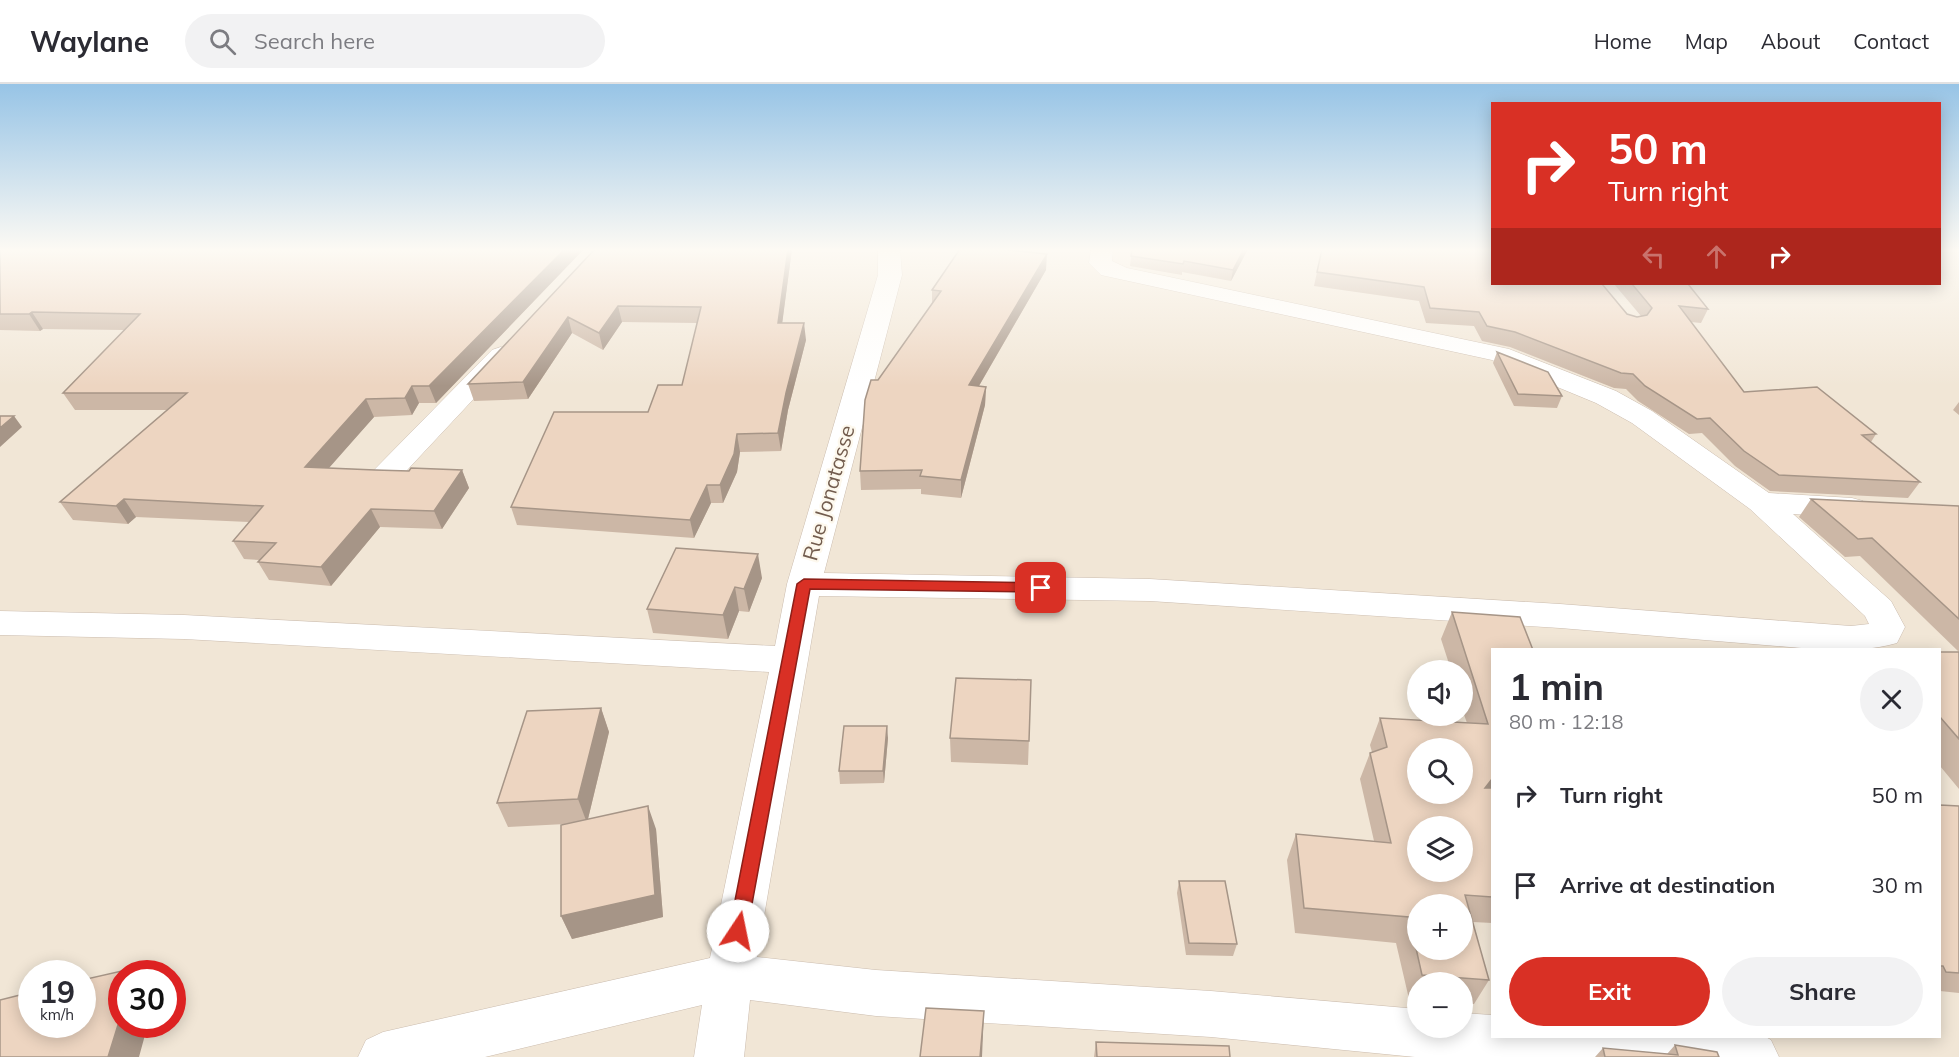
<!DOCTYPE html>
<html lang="en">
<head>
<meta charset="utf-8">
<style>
  :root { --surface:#fff; --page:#f2f2f3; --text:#2b2b33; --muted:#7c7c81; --line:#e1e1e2; --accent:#d93025 }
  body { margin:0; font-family:Mulish,sans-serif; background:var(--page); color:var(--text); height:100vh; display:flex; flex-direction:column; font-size:22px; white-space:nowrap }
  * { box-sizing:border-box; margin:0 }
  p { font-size:20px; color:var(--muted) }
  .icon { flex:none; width:33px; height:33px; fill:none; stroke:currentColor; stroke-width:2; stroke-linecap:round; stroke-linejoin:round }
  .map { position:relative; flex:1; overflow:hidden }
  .details { position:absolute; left:1491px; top:564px; width:450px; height:390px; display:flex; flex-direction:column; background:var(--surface); border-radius:0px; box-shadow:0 3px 15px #0003 }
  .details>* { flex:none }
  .hud { position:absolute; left:1491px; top:18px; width:450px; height:183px; border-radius:0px; box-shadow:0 3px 15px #0003; background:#d93025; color:#fff; overflow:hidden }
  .buttons { position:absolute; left:1407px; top:576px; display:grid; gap:12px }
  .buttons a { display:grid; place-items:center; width:66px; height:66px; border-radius:50%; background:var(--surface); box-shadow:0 3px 15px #0003; font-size:30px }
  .speed { position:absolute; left:18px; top:876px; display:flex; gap:12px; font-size:30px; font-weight:700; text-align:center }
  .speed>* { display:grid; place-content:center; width:78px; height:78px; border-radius:50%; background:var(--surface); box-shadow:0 3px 15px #0003; line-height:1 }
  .speed small { font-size:15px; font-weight:400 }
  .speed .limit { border:9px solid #d22; background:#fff; color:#111 }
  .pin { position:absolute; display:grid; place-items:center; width:51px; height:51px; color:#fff; margin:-26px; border-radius:12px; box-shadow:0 3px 9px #0006 }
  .me { position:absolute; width:66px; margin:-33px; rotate:11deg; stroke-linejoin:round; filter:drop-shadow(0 0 4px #0008) }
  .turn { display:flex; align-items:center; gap:21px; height:126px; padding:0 18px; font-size:27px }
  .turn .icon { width:78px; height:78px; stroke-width:2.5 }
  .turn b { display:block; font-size:42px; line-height:51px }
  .lanes { display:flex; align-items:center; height:57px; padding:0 18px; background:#0003; justify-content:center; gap:30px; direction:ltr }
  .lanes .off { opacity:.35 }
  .round { display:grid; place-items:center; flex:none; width:63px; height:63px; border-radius:32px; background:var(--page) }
  .head { display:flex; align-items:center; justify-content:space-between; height:102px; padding:0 18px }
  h1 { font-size:36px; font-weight:700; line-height:45px }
  .primary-button { display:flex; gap:12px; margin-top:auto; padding:12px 18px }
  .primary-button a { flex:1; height:69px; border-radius:36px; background:var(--accent); color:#fff; font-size:24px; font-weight:700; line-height:69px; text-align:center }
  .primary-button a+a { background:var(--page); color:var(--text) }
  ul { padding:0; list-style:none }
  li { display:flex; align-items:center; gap:18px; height:90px; padding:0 18px }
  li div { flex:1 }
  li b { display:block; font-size:22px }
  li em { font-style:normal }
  header { display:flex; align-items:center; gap:36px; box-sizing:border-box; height:84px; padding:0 30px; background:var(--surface); border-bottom:2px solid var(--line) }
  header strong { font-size:28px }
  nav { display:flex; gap:33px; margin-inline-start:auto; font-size:21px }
  .search { width:420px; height:54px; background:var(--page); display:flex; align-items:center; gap:15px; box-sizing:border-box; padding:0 21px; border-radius:33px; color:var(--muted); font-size:22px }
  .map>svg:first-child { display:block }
  .residential { fill:#f1e6d6; fill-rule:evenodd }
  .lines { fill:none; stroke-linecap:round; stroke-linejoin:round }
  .minor-casing { stroke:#cbbcae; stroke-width:1 }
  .minor { fill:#fff; fill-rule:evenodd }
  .wall { fill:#ccb7a6 }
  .shaded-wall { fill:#a69587 }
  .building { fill:#edd5c1; stroke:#a69587; stroke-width:1.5; fill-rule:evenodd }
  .route { fill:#d93025; stroke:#8d1f18; stroke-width:1.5 }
  .labels { text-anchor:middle; stroke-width:4.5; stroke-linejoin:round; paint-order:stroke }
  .street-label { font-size:21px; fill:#725c4e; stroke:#fdf8ed }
</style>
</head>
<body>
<header>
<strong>Waylane</strong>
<div class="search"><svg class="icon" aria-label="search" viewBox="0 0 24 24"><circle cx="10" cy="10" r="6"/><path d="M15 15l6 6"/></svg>Search here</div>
<nav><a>Home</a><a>Map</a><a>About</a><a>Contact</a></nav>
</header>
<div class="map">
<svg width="1959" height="973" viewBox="0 0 1959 973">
  <rect width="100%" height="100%" fill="#faf4e7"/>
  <path class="residential" d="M0,165H1492V200H1940V165H1959V973H0ZM1492,566H1940V952H1492ZM1418,586H1462V632H1418ZM1418,664H1462V710H1418ZM1418,742H1462V788H1418ZM1418,820H1462V866H1418ZM32,890H82V940H32ZM122,890H172V940H122ZM1418,898H1462V944H1418Z"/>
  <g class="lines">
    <g class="minor-casing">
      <path id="minor" d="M878,165H900L902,191L824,489L1150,495L1560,520L1851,542L1869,540L1865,532L1750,425L1632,339L1596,319L1492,276L1101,191L1089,179L1091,165H1113L1112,177L1127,184L1509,265L1616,307L1652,327L1769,409L1852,414L1863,417L1867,424L1863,431L1852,434L1793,430L1891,517L1905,543L1897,559C1873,566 1850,566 1825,566L1560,544L1150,517L819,512L757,873L876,886L1211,907L1418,925V944H1462V929L1492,931V952H1764L1771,956L1779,973H1415L1211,953L876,932L750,916L744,973H694L702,921L485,973H358L366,956L383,948L710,874L769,588L184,555L0,551V527L184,531L775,562L787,500L878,191Z
        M501,263L510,266L514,271L510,276L395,399L384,402L373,399L369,393L373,387L492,266Z"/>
    </g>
    <use href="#minor" class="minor"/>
  </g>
  <path class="wall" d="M0,165H584L436,319H419L412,331L374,333L328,384L409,387L462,386L469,404L442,445L380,443L331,502L269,496L258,478L260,476L244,475L233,457L249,438L136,433L128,440L73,436L60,418L167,326H75L63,309L124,246L43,245L40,247L0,246Z
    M595,165H792L782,239L806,256L788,326L781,367L740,368L737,388L723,419H711L694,454L517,441L511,423L648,328L682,301L697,239L622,238L603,266L572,249L528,315L474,317L468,300Z
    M960,165H1018L1017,167L1046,186L979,302L986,303L985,321L961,414L921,410V405L861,406L860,387L878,296L932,220V206Z
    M1132,165H1248L1231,197L1182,188V191L1130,182Z
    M1322,165L1637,233L1641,232L1614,200H1688L1708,225L1701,239L1691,238L1744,308L1876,350L1871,358L1920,398L1908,414L1770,407L1735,382L1702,349L1689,350L1638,317L1626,305L1614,304L1510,263L1482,257L1474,242L1426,239L1419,217L1314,202Z
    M1497,268L1562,312L1557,324L1514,322L1493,279Z
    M1959,318V331L1953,326Z
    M1811,415L1959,422V568L1860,472L1845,473L1799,433Z
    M762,494L749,528L739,527L728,555L653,549L647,525Z
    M1452,528L1492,566V839L1473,838L1489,896L1474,920H1462V898H1418V916L1409,915L1396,859L1295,849L1287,776L1296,750L1374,757L1360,695L1370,669L1372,668L1370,661L1380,634L1467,639L1462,625V586H1451L1441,555Z
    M1940,568H1959V705L1940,682Z
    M1031,596L1028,681L951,678L950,654Z
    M601,624L609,648L588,735L656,745L663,833L572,855L561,832L565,740L508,743L497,719Z
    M888,654L884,699L840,700L839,687Z
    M1940,721L1959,722V909L1940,907Z
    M1179,797L1237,860L1233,872L1186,871L1177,809Z
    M1096,958L1230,973H1094Z
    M1675,961L1719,973H1595L1603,964L1667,970Z"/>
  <path class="shaded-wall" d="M565,165H584L436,319L429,302Z
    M788,165H792L780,256L778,239Z
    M1244,165H1248L1231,197L1233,186Z
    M1047,170L1046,186L969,319V301Z
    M618,222L622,238L603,266L599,249Z
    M32,228L43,245L40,247L29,230Z
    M568,233L572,249L528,315L523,298Z
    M804,239L806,256L788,326L781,367L778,349L786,309Z
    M412,302L419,319L412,331L405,314Z
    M986,303L985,321L961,414V396Z
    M366,315L374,333L314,401L305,383Z
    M14,332L22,343L0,363V344Z
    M737,350L740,368L737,388L723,419L720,401Z
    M462,386L469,404L442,445L434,427Z
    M707,401L711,419L694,454L690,436Z
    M124,415L136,433L128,440L116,422Z
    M371,425L380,443L331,502L321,483Z
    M758,470L762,494L749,528L744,505Z
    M735,503L739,527L728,555L723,531Z
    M601,624L609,648L587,739L578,715Z
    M887,642L888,654L884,699L883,687Z
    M1492,695V706L1485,704Z
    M648,722L656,745L663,833L572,855L561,832Z
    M135,884L141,890H133Z
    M984,927L982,973H980Z
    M122,928V940H148L139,973H108Z"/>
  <path class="building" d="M0,165H565L429,302H412L405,314L366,315L305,383L375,386L409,387L411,384L462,386L434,427L371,425L321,483L258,478L276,459L233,457L263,422L124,415L116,422L60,418L187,309H63L140,230L32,228L29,230H0Z
    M595,165H788L778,239H804L786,309L778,349L737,350L734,370L720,401H707L690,436L511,423L554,328H648L658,301H682L701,223L618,222L599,249L568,233L523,298L468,300Z
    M960,165H1010L1009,166L1047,170L969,301L986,303L961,396L920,392L922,386L860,387L865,316L871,296H878L941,207L932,206Z
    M1132,165H1244L1233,186L1184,177L1183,180L1131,172Z
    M1322,165H1492V200H1602L1627,230L1637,233L1647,231L1652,224L1632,200H1688L1708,225L1679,222L1744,308L1817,303L1876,350L1862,351L1920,398L1779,391L1744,367L1710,334L1697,335L1645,302L1633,290L1621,289L1515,248L1487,242L1479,228L1430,224L1424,203L1317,188Z
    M1497,268L1548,288L1562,312L1518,310Z
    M0,332H14L0,344Z
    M1811,415L1959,422V535L1872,454L1858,455Z
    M676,464L758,470L744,505L735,503L723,531L647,525Z
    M1452,528L1520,533L1533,566H1492V695L1485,704H1492V813L1465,811L1489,896L1422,891L1409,833L1304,824L1296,750L1391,759L1370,669L1387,663L1380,634L1488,640ZM1418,664H1462V710H1418ZM1418,742H1462V788H1418ZM1418,820H1462V866H1418Z
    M1940,568H1959V655L1940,633Z
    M956,594L1031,596L1029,657L950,654Z
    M601,624L578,715L497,719L527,627Z
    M844,642H887L883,687H839Z
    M1940,721L1959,722V889L1946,888L1943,882H1940Z
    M648,722L655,811L561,832V741Z
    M1179,797H1225L1237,860L1189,859Z
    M135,884L133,890H122V928L108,973H0V916L32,908V940H82V896Z
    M926,924L984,927L980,973H920Z
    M1096,958L1229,962L1230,973H1097Z
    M1675,961L1717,968L1719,973H1605L1603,964L1678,971Z"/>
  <linearGradient id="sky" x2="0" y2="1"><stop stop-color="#97c4e6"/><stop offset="0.55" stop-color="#fdfaf4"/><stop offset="1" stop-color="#fdfaf4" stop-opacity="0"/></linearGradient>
  <rect width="1959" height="302" fill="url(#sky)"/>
  <path class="route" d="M804,495L1041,499L1048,504L1041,508L810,505L747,847L745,853L738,855L732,853L729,847L797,500Z"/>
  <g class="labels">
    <g class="street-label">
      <text transform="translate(829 409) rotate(-74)" y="7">Rue Jonatasse</text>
    </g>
  </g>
</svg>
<div class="buttons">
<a><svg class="icon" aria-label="sound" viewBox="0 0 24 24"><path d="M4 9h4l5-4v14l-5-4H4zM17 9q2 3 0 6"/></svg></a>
<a><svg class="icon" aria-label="search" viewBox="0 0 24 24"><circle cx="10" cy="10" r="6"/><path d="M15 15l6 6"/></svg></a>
<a><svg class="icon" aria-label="layers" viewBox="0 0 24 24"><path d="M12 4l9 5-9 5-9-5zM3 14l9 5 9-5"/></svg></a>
<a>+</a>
<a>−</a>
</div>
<div class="speed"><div>19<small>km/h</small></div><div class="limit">30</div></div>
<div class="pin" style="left:1041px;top:504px;background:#d93025"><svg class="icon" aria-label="arrive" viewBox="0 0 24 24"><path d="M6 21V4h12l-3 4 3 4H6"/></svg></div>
<svg class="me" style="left:738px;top:847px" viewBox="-20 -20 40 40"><circle r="19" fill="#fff"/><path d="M0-13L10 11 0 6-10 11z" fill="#d93025"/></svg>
<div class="hud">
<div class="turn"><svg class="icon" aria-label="right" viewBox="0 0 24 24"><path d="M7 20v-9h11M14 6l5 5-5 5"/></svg><div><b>50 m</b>Turn right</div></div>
<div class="lanes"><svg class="icon off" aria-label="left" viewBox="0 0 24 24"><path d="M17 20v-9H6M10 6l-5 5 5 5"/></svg><svg class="icon off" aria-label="ahead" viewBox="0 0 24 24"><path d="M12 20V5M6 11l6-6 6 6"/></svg><svg class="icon" aria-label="right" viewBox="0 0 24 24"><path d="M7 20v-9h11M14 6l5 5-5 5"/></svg></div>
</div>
<section class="details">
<div class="head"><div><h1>1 min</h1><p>80 m · 12:18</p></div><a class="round"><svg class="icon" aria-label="close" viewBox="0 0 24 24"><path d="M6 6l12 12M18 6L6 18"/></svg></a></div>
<ul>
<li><svg class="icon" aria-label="right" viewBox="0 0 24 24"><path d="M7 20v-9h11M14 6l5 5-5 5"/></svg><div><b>Turn right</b></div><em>50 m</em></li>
<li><svg class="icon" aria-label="arrive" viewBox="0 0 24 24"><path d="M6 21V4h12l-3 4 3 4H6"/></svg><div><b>Arrive at destination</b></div><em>30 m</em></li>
</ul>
<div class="primary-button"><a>Exit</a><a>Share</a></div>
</section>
</div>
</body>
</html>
